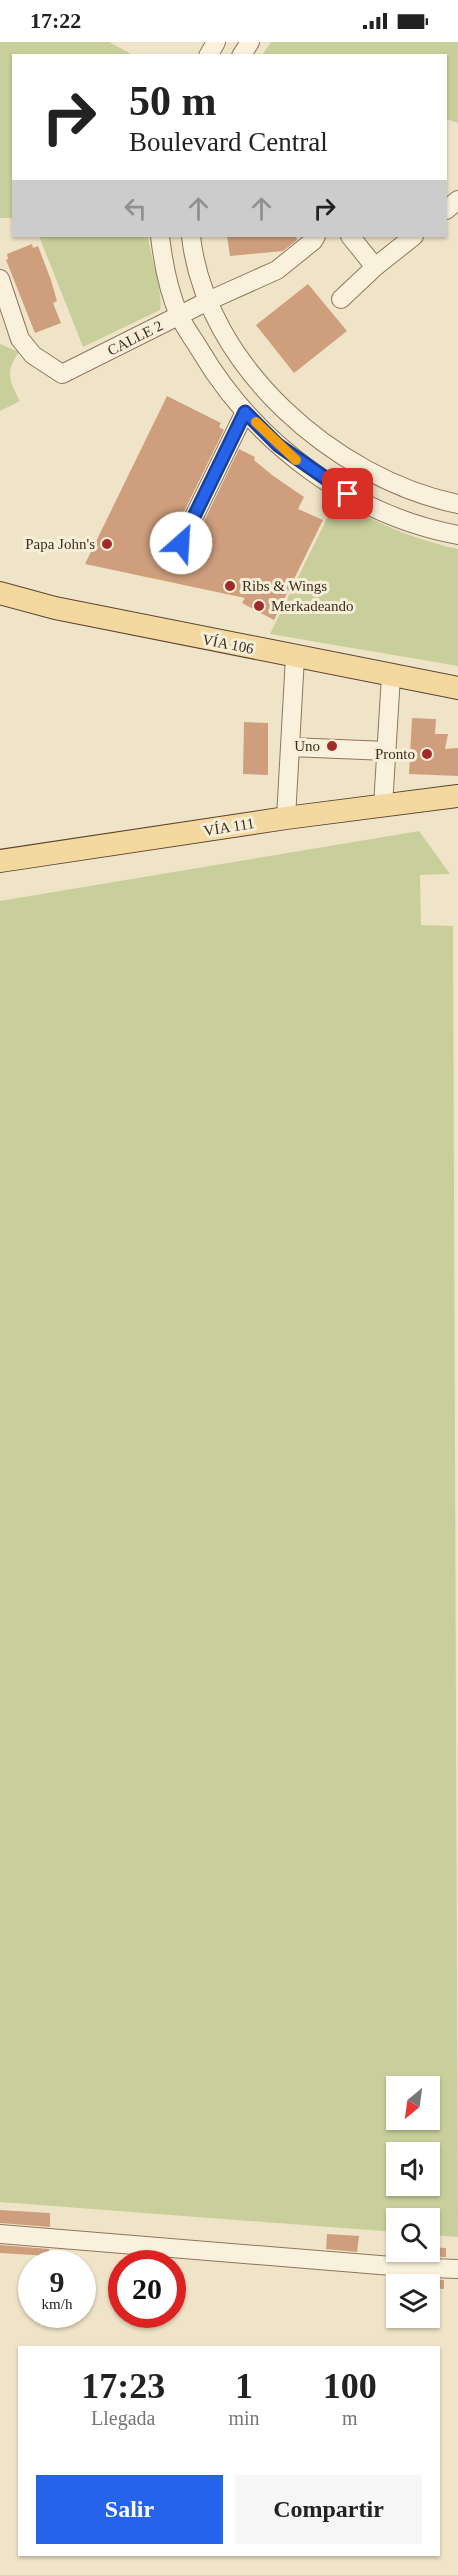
<!DOCTYPE html>
<html lang="es">
<head>
<meta charset="utf-8">
<style>
  :root { --surface:#fff; --page:#f6f6f6; --text:#222; --muted:#767676; --accent:#2563eb }
  body { margin:0; font-family:"Times New Roman",serif; background:var(--page); color:var(--text); height:100vh; display:flex; flex-direction:column; font-size:22px; white-space:nowrap }
  * { box-sizing:border-box; margin:0 }
  p { font-size:20px; color:var(--muted) }
  .icon { flex:none; width:33px; height:33px; fill:none; stroke:currentColor; stroke-width:2; stroke-linecap:round; stroke-linejoin:round }
  .map { position:relative; flex:1; overflow:hidden }
  .details { position:absolute; left:18px; top:2304px; width:422px; height:210px; display:flex; flex-direction:column; background:var(--surface); border-radius:0px; box-shadow:0 2px 4px #0004 }
  .details>* { flex:none }
  .top-card { position:absolute; left:12px; top:12px; width:435px; height:183px; border-radius:0px; box-shadow:0 2px 4px #0004; background:#fff; color:var(--text); overflow:hidden }
  .needle { width:39px; rotate:209deg }
  .tools { position:absolute; left:386px; top:2034px; display:grid; gap:12px }
  .tools a { display:grid; place-items:center; width:54px; height:54px; border-radius:0px; background:var(--surface); box-shadow:0 2px 4px #0004; font-size:30px }
  .speed { position:absolute; left:18px; top:2208px; display:flex; gap:12px; font-size:30px; font-weight:700; text-align:center }
  .speed>* { display:grid; place-content:center; width:78px; height:78px; border-radius:50%; background:var(--surface); box-shadow:0 2px 4px #0004; line-height:1 }
  .speed small { font-size:15px; font-weight:400 }
  .speed .limit { border:9px solid #d22; background:#fff; color:#111 }
  .pin { position:absolute; display:grid; place-items:center; width:51px; height:51px; color:#fff; margin:-26px; border-radius:12px; box-shadow:0 3px 9px #0006 }
  .me { position:absolute; width:66px; margin:-33px; rotate:26deg; stroke-linejoin:round; filter:drop-shadow(0 0 4px #0008) }
  .turn { display:flex; align-items:center; gap:21px; height:126px; padding:0 18px; font-size:27px }
  .turn .icon { width:78px; height:78px; stroke-width:2.5 }
  .turn b { display:block; font-size:42px; line-height:51px }
  .lanes { display:flex; align-items:center; height:57px; padding:0 18px; background:#0003; justify-content:center; gap:30px; direction:ltr }
  .lanes .off { opacity:.35 }
  .eta { display:flex; justify-content:space-evenly; align-items:center; height:102px; text-align:center }
  .eta b { font-size:36px; font-weight:800; line-height:42px }
  .primary-button { display:flex; gap:12px; margin-top:auto; padding:12px 18px }
  .primary-button a { flex:1; height:69px; border-radius:0px; background:var(--accent); color:#fff; font-size:24px; font-weight:800; line-height:69px; text-align:center }
  .primary-button a+a { background:var(--page); color:var(--text) }
  .status { display:flex; justify-content:space-between; align-items:center; height:42px; padding:0 30px; background:var(--surface); direction:ltr }
  .status svg { height:16px; fill:currentColor }
  .map>svg:first-child { display:block }
  .green { fill:#c9cf9b; fill-rule:evenodd }
  .building { fill:#cf9f7d }
  .lines { fill:none; stroke-linecap:round; stroke-linejoin:round }
  .minor-casing { stroke:#8d765c; stroke-width:20 }
  .major-casing { stroke:#5b4430; stroke-width:24 }
  .minor { stroke:#faf1dc; stroke-width:18 }
  .major { stroke:#f3d9a0; stroke-width:22 }
  .route-casing { stroke:#184099; stroke-width:15 }
  .route { stroke:#2563eb; stroke-width:10 }
  .slow { stroke:#f59e0b; stroke-width:10 }
  .poi-dot { fill:#9e2a2b; stroke:#f7eed8; stroke-width:2 }
  .labels { text-anchor:middle; stroke-width:6; stroke-linejoin:round; paint-order:stroke }
  .street-label { font-size:15px; fill:#3d2e20; stroke:#f7eed8 }
  .poi-label { font-size:15px; fill:#3d2e20; stroke:#f7eed8; text-anchor:end }
</style>
</head>
<body>
<div class="status"><b>17:22</b><svg viewBox="0 0 49 12"><path d="M0 12V9h3v3zM5 12V6h3v6zM10 12V3h3v9zM15 12V0h3v12zM26 1h20v11H26zM47 4h2v5h-2z"/></svg></div>
<div class="map">
<svg width="458" height="2533" viewBox="0 0 458 2533">
  <rect width="100%" height="100%" fill="#f0e4c8"/>
  <path class="green" d="M0,0H109L133,13L14,14L13,176H0Z
    M271,0H458V81L446,77V14L262,13Z
    M39,194H148C150,212 164,254 160,268L83,305Z
    M0,302L19,310C5,330 9,339 20,359L0,369Z
    M336,458C374,480 415,498 458,507V624L270,592Z
    M419,789L450,832L420,833L421,883L453,884L458,2195L429,2193V2176H396V2190L0,2160V859ZM429,2044V2078H396V2044ZM429,2110V2144H396V2110Z"/>
  <path class="building" d="M227,194H296L297,198L283,209L230,214Z
    M32,202L33,206L38,204L51,238L57,259L53,261L61,281L35,291L6,218L8,217L7,212Z
    M308,242L347,289L294,331L256,283Z
    M167,354L221,381L219,385L224,388L171,496L170,502L176,511L182,512L191,506L239,407L255,415L254,418L272,433L304,455L298,467L323,478L274,578L242,561L245,556L85,522Z
    M412,676L436,677L435,692H448L445,707L458,706V734L409,732Z
    M244,680L268,681V733L243,732Z
    M0,2168L50,2171V2185L0,2181Z
    M327,2192L359,2194L357,2210L326,2207Z
    M0,2203L49,2207V2214L0,2211Z
    M429,2205L446,2206V2215L407,2214L408,2210H429Z
    M406,2236L444,2238V2247L429,2246V2242H406Z"/>
  <g class="lines">
    <g class="minor-casing">
      <path id="minor" d="M208,14L216,0
        M241,14L250,0
        M446,168L458,158
        M160,194C163,220 168,248 179,273C184,285 193,296 200,308C255,401 351,473 458,493
        M191,194C205,323 335,437 458,462
        M350,194L375,225
        M0,237L20,297L33,313L62,332L208,259L277,228L313,199L316,194
        M341,257L375,225L414,194
        M181,501L245,370
        M290,705L387,709
        M383,764L391,634
        M286,776L295,615
        M0,2192L404,2225L458,2227"/>
    </g>
    <g class="major-casing">
      <path id="major" d="M0,551L55,566L458,646
        M0,819L286,776L458,754"/>
    </g>
    <use href="#minor" class="minor"/>
    <use href="#major" class="major"/>
  </g>
  <g class="lines">
    <g class="route-casing">
      <path id="route" d="M181,501L245,370L278,403L348,452"/>
    </g>
    <use href="#route" class="route"/>
    <path class="slow" d="M256,380L296,418"/>
  </g>
  <g class="poi-dot">
    <circle cx="107" cy="502" r="6"/>
    <circle cx="230" cy="544" r="6"/>
    <circle cx="259" cy="564" r="6"/>
    <circle cx="332" cy="704" r="6"/>
    <circle cx="427" cy="712" r="6"/>
  </g>
  <g class="labels">
    <g class="street-label">
      <text transform="translate(135 296) rotate(-27)" y="5">CALLE 2</text>
      <text transform="translate(228 602) rotate(11)" y="5">VÍA 106</text>
      <text transform="translate(229 785) rotate(-9)" y="5">VÍA 111</text>
    </g>
    <g class="poi-label">
      <text x="95" y="507">Papa John's</text>
      <text x="242" y="549" text-anchor="start">Ribs &amp; Wings</text>
      <text x="271" y="569" text-anchor="start">Merkadeando</text>
      <text x="320" y="709">Uno</text>
      <text x="415" y="717">Pronto</text>
    </g>
  </g>
</svg>
<div class="tools">
<a><svg class="needle" viewBox="-14 -14 28 28"><path d="M0-13l5 13h-10z" fill="#e53935"/><path d="M0 13l5-13h-10z" fill="#767676"/></svg></a>
<a><svg class="icon" aria-label="sound" viewBox="0 0 24 24"><path d="M4 9h4l5-4v14l-5-4H4zM17 9q2 3 0 6"/></svg></a>
<a><svg class="icon" aria-label="search" viewBox="0 0 24 24"><circle cx="10" cy="10" r="6"/><path d="M15 15l6 6"/></svg></a>
<a><svg class="icon" aria-label="layers" viewBox="0 0 24 24"><path d="M12 4l9 5-9 5-9-5zM3 14l9 5 9-5"/></svg></a>
</div>
<div class="speed"><div>9<small>km/h</small></div><div class="limit">20</div></div>
<div class="pin" style="left:348px;top:452px;background:#d93025"><svg class="icon" aria-label="arrive" viewBox="0 0 24 24"><path d="M6 21V4h12l-3 4 3 4H6"/></svg></div>
<svg class="me" style="left:181px;top:501px" viewBox="-20 -20 40 40"><circle r="19" fill="#fff"/><path d="M0-13L10 11 0 6-10 11z" fill="#2563eb"/></svg>
<div class="top-card">
<div class="turn"><svg class="icon" aria-label="right" viewBox="0 0 24 24"><path d="M7 20v-9h11M14 6l5 5-5 5"/></svg><div><b>50 m</b>Boulevard Central</div></div>
<div class="lanes"><svg class="icon off" aria-label="left" viewBox="0 0 24 24"><path d="M17 20v-9H6M10 6l-5 5 5 5"/></svg><svg class="icon off" aria-label="ahead" viewBox="0 0 24 24"><path d="M12 20V5M6 11l6-6 6 6"/></svg><svg class="icon off" aria-label="ahead" viewBox="0 0 24 24"><path d="M12 20V5M6 11l6-6 6 6"/></svg><svg class="icon" aria-label="right" viewBox="0 0 24 24"><path d="M7 20v-9h11M14 6l5 5-5 5"/></svg></div>
</div>
<section class="details">
<div class="eta">
<div><b>17:23</b><p>Llegada</p></div>
<div><b>1</b><p>min</p></div>
<div><b>100</b><p>m</p></div>
</div>
<div class="primary-button"><a>Salir</a><a>Compartir</a></div>
</section>
</div>
</body>
</html>
